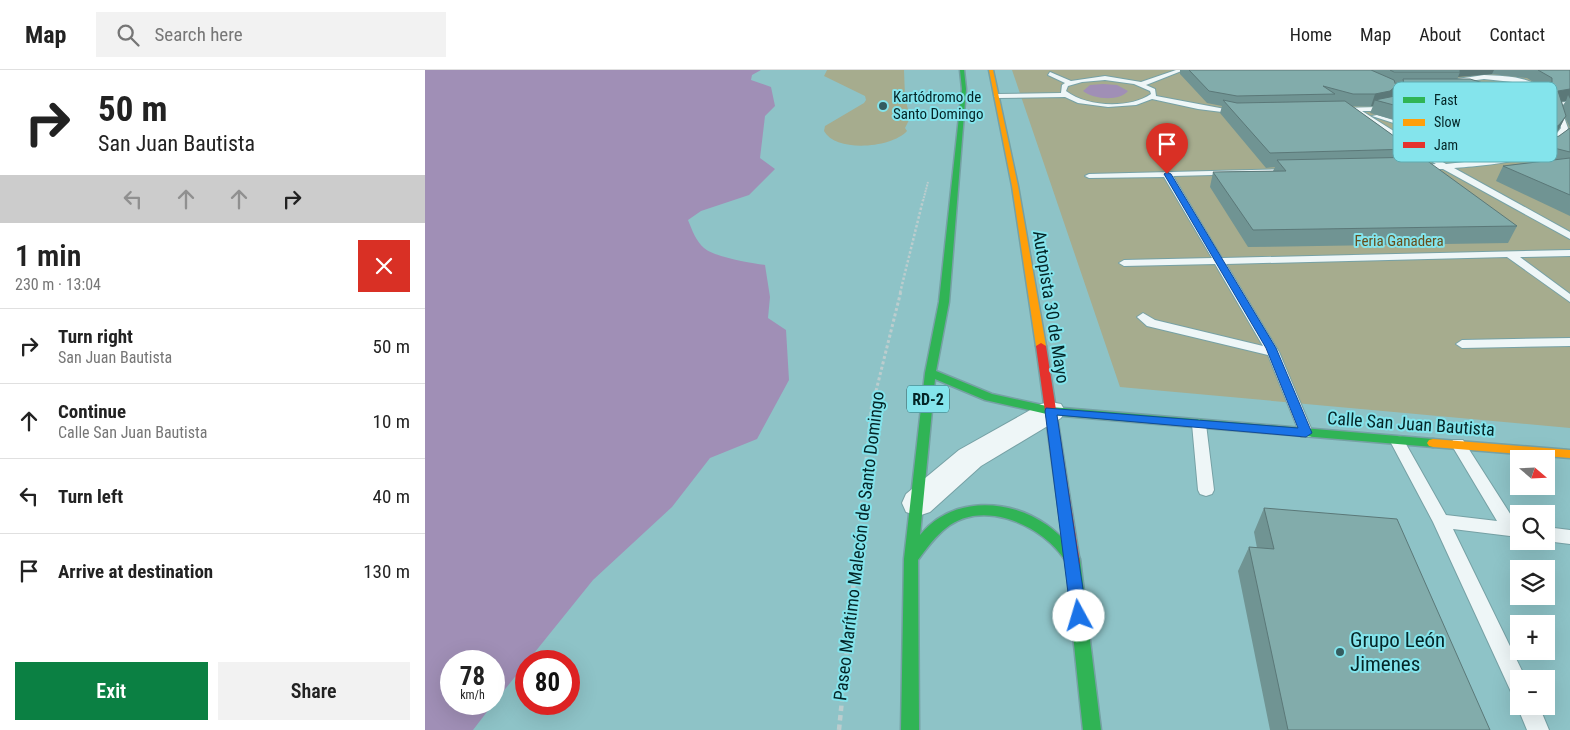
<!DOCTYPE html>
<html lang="en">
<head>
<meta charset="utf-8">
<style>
  :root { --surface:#fff; --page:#f2f2f2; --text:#222; --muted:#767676; --line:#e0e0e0; --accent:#0b8043 }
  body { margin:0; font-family:"Roboto Condensed",sans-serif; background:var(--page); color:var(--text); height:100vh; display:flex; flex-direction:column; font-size:19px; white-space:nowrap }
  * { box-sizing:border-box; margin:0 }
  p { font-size:16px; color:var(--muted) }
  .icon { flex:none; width:28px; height:28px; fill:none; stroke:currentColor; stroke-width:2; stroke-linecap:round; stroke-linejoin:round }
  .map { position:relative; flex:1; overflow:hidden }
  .details { display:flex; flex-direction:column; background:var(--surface); width:425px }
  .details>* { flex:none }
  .banner { background:#fff; color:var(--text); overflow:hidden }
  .needle { width:32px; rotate:109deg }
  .controls { position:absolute; left:1085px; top:380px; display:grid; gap:10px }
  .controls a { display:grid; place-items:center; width:45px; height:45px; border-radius:0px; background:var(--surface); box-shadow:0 5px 20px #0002; font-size:25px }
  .speed { position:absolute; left:15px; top:580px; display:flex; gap:10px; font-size:25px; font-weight:700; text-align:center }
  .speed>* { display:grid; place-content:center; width:65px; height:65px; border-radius:50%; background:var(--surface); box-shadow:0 5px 20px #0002; line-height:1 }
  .speed small { font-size:12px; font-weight:400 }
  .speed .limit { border:8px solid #d22; background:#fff; color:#111 }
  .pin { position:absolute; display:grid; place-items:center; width:42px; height:42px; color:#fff; margin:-51px -21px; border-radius:50% 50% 50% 0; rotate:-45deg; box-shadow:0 0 5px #0007 }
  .pin .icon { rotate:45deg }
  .me { position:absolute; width:55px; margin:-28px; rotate:354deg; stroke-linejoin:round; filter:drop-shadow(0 0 4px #0008) }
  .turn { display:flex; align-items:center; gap:18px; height:105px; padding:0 15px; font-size:22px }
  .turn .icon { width:65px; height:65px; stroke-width:2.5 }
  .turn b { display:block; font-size:35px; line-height:42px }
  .lanes { display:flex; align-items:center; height:48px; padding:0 15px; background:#0003; justify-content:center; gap:25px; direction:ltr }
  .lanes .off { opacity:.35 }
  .round { display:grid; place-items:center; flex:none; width:52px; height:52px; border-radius:0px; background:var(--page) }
  .head { display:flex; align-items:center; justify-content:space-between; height:85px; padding:0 15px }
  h1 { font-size:30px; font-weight:600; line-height:38px }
  .cta { display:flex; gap:10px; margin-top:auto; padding:10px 15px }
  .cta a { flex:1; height:58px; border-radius:0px; background:var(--accent); color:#fff; font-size:20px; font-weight:600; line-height:58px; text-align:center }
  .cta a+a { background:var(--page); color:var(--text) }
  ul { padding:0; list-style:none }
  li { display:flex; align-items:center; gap:15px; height:75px; padding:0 15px; border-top:1px solid var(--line) }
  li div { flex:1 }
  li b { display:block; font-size:19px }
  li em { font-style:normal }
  header { display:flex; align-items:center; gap:30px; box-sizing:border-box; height:70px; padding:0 25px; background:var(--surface); border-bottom:1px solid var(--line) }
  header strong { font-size:24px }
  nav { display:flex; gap:28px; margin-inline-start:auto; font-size:18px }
  .search { width:350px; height:45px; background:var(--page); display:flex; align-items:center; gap:12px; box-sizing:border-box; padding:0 18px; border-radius:0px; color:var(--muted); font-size:19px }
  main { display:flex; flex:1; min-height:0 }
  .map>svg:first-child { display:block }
  .green { fill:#a6ac8e }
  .water { fill:#a08fb6 }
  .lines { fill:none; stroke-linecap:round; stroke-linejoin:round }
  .lane-casing { stroke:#76a1a5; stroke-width:2 }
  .street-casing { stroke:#76a1a5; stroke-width:2 }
  .fast-casing { stroke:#76a1a5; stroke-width:3 }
  .slow-casing { stroke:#76a1a5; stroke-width:3 }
  .jam-casing { stroke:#76a1a5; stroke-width:3 }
  .path-far4 { stroke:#bccdce; stroke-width:2; stroke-dasharray:2 1; stroke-linecap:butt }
  .path-far3 { stroke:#bccdce; stroke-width:2.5; stroke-dasharray:2.5 2; stroke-linecap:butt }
  .path-far2 { stroke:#bccdce; stroke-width:3; stroke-dasharray:3 2.5; stroke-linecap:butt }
  .path-far1 { stroke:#bccdce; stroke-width:4; stroke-dasharray:4.5 3; stroke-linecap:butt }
  .path { stroke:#bccdce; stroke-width:4.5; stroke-dasharray:5.5 4; stroke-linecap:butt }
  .lane { fill:#eef6f7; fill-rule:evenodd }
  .street { fill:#eef6f7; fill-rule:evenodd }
  .fast { fill:#30b455; fill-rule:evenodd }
  .slow { fill:#ff9f0a; fill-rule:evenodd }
  .jam { fill:#e5322d; fill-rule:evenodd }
  .wall { fill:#709493; fill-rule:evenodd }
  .shaded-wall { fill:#5b7878 }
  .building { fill:#82acab; stroke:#5b7878 }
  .route { fill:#1a73e8; stroke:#114b97 }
  .poi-dot { fill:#345c5f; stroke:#84e4ec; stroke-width:2 }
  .labels { text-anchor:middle; stroke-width:4; stroke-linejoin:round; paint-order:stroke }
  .far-poi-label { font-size:15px; fill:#042527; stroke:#84e4ec; text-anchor:start }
  .far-park-label { font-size:15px; fill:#674e1c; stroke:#84e4ec }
  .shield { fill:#84e4ec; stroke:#2a5e62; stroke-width:1 }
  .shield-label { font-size:16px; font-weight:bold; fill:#042527 }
  .street-label { font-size:18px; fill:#042527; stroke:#84e4ec }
  .near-poi-label { font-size:21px; fill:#042527; stroke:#84e4ec; text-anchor:start }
  .key { fill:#84e4ec; stroke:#5eabb1; stroke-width:1 }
  .key-label { font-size:14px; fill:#042527 }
</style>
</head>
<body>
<header>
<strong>Map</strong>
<div class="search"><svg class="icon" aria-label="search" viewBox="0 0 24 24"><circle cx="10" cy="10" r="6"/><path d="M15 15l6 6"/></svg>Search here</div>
<nav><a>Home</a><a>Map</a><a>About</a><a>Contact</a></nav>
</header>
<main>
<section class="details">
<div class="banner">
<div class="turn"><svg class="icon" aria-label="right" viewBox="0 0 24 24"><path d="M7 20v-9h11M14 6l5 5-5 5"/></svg><div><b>50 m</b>San Juan Bautista</div></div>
<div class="lanes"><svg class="icon off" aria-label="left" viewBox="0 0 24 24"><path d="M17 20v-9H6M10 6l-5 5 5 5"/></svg><svg class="icon off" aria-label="ahead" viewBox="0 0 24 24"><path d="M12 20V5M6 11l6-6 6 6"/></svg><svg class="icon off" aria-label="ahead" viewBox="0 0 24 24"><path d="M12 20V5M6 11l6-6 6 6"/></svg><svg class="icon" aria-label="right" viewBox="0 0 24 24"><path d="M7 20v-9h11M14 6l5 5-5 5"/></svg></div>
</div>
<div class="head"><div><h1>1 min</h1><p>230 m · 13:04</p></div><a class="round" style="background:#d93025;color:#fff"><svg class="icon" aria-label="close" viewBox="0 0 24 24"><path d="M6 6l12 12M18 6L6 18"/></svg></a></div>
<ul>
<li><svg class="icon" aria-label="right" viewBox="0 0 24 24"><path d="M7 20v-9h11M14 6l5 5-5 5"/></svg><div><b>Turn right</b><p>San Juan Bautista</p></div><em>50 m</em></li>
<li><svg class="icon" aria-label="ahead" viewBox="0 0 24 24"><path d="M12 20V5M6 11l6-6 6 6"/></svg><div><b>Continue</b><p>Calle San Juan Bautista</p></div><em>10 m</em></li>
<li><svg class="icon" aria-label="left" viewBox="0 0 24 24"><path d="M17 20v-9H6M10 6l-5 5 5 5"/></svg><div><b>Turn left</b></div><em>40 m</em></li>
<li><svg class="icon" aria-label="arrive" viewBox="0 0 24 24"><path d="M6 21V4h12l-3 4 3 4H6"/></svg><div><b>Arrive at destination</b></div><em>130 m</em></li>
</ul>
<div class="cta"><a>Exit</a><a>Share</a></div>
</section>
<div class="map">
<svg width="1145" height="660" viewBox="0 0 1145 660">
  <rect width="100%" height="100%" fill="#8ec3c7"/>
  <path class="green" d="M402,0H479L480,27L485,48L480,58L482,61C467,78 411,83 399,61L400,56L439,33L441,30L440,26L399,6Z
    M587,0H1145V358L695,317Z"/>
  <path class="water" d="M0,0H336L327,5L326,10L346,17L350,36L340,46L335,88L350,99L324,125L276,141L263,150C267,160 271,171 279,178C289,187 326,193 340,195L345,227L343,248L361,260L364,310L332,369L285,388L247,437L168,510L69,633V591H26V634H68L48,660H0Z
    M678,14L692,15L703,21C694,32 668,29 658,21L665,15Z"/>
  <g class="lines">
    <g class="lane-casing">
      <path id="lane" d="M751,0H759L721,15L730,19L731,26L816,42L813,44L773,39L727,29L711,35L683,37L653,33L640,27L572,28L569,26L572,24L636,23L637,15L640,13L623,5L625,2L646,11L680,6L716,12ZM680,10L709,14L725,21L726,24C704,39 662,37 641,21L643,16L657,12Z
        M1059,5C1080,6 1106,6 1121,22C1102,37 1049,28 1031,13L1032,9ZM1059,9L1097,13L1114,22C1093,33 1057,24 1037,12Z
        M952,10C961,10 971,18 975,25L972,33L954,41H937L1021,94L1076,88L947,46L952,45L1086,86L1111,79L1126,71L1136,58L1128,34L1145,31V35L1135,36L1143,58C1134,91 1057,96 1029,98L1145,162V169L1018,99H989L988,97L992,95L1011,94L928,42L912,41L914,38L953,37L966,32L969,25L952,12Z
        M869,99L870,101L866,103L748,106L797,188L1145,180V186L1095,187L1145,224V232L1082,187L801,194L854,282L888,363L886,367H876L843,285L722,256L712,247L718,243L730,250L838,276L790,194L699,196L694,193L699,190L787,188L739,107L664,108L660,106L664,104Z
        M1145,268V276L1037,278L1031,274L1037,270Z
        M774,349L781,354L789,420L787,424L781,426L775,424L773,420L767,354Z
        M972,366L977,367L1021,445L1072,451L1026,374L1028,370H1038L1091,453H1094L1093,467L1028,459L1101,609H1094V627L1087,624L1008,452L965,371L967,367Z
        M1121,457L1145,460V474L1121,471Z
        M1094,633V636H1114L1124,660H1102L1092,636Z"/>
    </g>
    <g class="street-casing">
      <path id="street" d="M626,332L636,334L640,341L636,348L556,396L505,442L493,446L481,442L477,433L481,424L534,380L616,334Z"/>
    </g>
    <g class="fast-casing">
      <path id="fast" d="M535,0H539L541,19L524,232L511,301L567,324L626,337L1008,369L1012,370L1014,373L1012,376L1008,377L626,345L560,330L510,309L495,465C527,426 583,428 622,455C634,463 643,475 653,485L655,489L676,660H658C653,616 649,571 644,527C643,519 643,496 640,490C625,467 597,450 570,446C531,441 514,461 493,490L494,660H476L479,489L500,303L514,232L537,19Z"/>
    </g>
    <g class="slow-casing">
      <path id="slow" d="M564,0H568L593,116L621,276L616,279L611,276L587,116Z
        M1008,369L1145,380V388L1008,377L1004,376L1002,373L1004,370Z"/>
    </g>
    <g class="jam-casing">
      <path id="jam" d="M616,273L621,276L655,493L653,497L648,499L643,497L641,493L611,276Z"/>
    </g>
    <path class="path-far4" d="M498,131L503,112"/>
    <path class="path-far3" d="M475,223L498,130"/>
    <path class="path-far2" d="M447,337L476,221"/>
    <path class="path-far1" d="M432,481L447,336"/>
    <path class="path" d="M414,660L432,479"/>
    <use href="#lane" class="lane"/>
    <use href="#street" class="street"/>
    <use href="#fast" class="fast"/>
    <use href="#slow" class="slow"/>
    <use href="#jam" class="jam"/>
  </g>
  <path class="wall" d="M755,0H1145V146L1071,111L1078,96L1117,91L1105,88L1112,76L1089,83L945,43L948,36H927L987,79L984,87L1092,156L1083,173L823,177L785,117L788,102L848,101L850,97L841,98L795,43L797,36L782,33L755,4ZM1067,4L1102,8L1118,18L1095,20L1032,9L1034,6ZM970,13H976L973,21L974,24L970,26L967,27ZM1136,31H1141L1138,35ZM1140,47L1145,58L1134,66L1127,68L1134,59Z
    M839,438L1065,660H845L813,501L824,477L832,478L829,462Z"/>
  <path class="shaded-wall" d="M1033,0H1069L1067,4L1033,7L1035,2Z
    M971,16L967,28L960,33L950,30L948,36H946L950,24Z
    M1145,19V29L1143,25L1141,31L1126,33L1133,21Z
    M1141,46L1134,59L1127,69L1114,75L1115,74H1113L1112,76L1089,83L1096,69Z"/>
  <path class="building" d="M764,0H946L969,10L971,16L965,21L950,24H928L898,16L910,24L812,26L784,21Z
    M965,0H1035V2H969Z
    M1113,0H1145V19L1133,21L1141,46L1134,55L1122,62L1096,69L950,30L970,26L980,20L978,9H1045L1068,16L1095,20L1117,18L1127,13V8Z
    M798,30L812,33L920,31L987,79L845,83Z
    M1145,58V82L1113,74L1134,66Z
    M997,87L1092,156L828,160L788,102L861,101L852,90Z
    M1145,88V125L1078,96Z
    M839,438L972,449L1065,660H863L824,477L849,479Z"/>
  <path class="route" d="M742,102L746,104L851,278L887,363L881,367L632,345L662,546L660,551L654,553L649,551L646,546L620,341L621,338L873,358L841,278L739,104Z"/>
  <g class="poi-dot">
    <circle cx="458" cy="36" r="5"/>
    <circle cx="915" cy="582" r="5"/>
  </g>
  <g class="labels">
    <g class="far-poi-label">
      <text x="468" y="32">Kartódromo de<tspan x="468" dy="17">Santo Domingo</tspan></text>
    </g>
    <g class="far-park-label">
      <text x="974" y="176">Feria Ganadera</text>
    </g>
    <rect class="shield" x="482" y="315.5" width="42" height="27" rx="4"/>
    <g class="shield-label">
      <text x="503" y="335">RD-2</text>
    </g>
    <g class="street-label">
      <text transform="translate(626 237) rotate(81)" y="6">Autopista 30 de Mayo</text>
      <text transform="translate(986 354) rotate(4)" y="6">Calle San Juan Bautista</text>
      <text transform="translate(434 476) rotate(-83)" y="6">Paseo Marítimo Malecón de Santo Domingo</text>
    </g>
    <g class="near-poi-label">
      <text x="925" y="577">Grupo León<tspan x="925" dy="24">Jimenes</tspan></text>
    </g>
  </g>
  <rect x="968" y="12" width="164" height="80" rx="8" class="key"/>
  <rect x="978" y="27" width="22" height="6" fill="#30b455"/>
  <rect x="978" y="49" width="22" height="7" fill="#ff9f0a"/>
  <rect x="978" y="72" width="22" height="6" fill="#e5322d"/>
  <g class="key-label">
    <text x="1009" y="35">Fast</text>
    <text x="1009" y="57">Slow</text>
    <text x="1009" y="80">Jam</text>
  </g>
</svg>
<div class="controls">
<a><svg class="needle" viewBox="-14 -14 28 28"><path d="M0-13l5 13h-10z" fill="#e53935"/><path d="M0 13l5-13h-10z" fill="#767676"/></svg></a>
<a><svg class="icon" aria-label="search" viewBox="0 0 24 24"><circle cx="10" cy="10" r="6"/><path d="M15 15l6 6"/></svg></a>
<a><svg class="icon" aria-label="layers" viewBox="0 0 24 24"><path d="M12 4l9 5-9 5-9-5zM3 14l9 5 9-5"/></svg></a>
<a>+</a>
<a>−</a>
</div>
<div class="speed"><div>78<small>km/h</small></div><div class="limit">80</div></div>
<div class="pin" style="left:742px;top:104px;background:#d93025"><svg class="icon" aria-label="arrive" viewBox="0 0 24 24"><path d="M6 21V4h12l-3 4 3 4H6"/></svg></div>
<svg class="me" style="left:654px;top:546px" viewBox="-20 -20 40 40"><circle r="19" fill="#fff"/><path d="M0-13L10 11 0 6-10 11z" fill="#1a73e8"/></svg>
</div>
</main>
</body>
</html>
